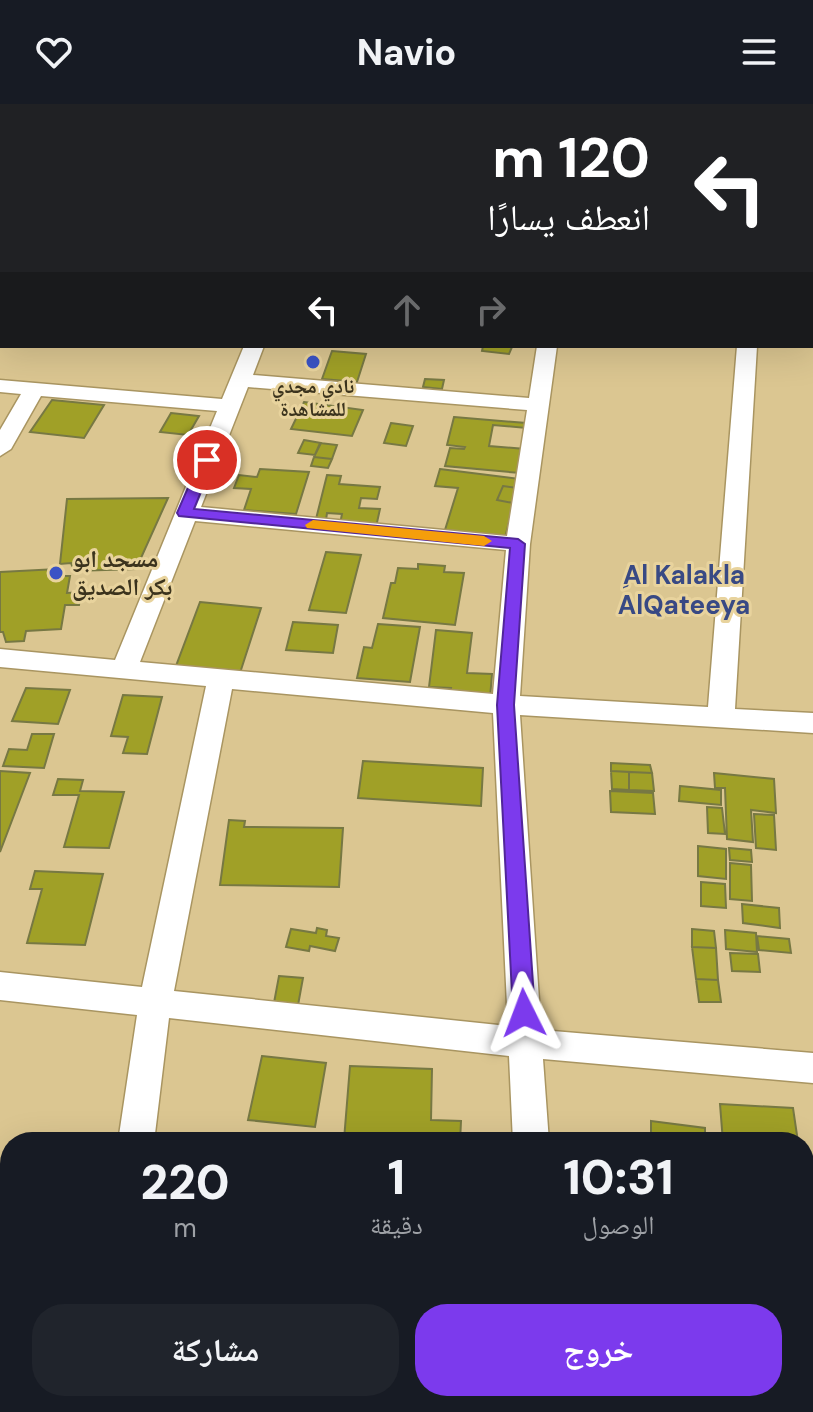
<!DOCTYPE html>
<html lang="ar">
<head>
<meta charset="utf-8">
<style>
  :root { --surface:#171b24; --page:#20242c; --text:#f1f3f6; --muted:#9ea1a6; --accent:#7c3aed }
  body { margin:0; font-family:"DM Sans","Noto Naskh Arabic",sans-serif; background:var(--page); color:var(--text); direction:rtl; height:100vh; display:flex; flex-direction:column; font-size:30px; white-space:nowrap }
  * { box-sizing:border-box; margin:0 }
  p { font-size:26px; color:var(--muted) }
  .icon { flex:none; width:44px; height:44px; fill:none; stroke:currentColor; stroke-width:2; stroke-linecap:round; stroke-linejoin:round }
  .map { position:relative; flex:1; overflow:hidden; direction:ltr }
  .details { position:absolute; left:0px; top:1028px; width:814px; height:280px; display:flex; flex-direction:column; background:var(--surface); border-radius:32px 32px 0 0; box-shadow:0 8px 32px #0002; direction:rtl }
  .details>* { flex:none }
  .guide { position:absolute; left:0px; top:0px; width:814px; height:244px; box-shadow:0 8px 32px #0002; direction:rtl; background:#202124; color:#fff; overflow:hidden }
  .pin { position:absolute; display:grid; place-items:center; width:68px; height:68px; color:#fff; margin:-34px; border:4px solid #fff; border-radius:50%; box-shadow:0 2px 8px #0007 }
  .me { position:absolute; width:88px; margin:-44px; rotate:357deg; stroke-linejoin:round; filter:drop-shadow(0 0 6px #0008) }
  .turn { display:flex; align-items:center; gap:28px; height:168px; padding:0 32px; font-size:36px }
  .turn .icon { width:104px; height:104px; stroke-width:2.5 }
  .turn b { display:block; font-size:56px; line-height:68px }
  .lanes { display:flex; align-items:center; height:76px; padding:0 32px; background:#0003; justify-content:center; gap:40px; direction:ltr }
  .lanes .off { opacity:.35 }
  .eta { display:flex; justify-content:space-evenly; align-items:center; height:136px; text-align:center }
  .eta b { font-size:48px; font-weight:800; line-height:56px }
  .primary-button { display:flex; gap:16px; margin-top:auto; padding:16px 32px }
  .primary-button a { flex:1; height:92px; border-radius:32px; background:var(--accent); color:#fff; font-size:32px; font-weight:800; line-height:92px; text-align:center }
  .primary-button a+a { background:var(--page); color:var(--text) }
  header { display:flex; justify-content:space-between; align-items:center; height:104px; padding:0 32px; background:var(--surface); font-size:36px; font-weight:800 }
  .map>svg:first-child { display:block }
  .building { fill:#a0a027; stroke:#777843; stroke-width:2 }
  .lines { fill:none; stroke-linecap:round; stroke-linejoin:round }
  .minor-casing { stroke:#a99561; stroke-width:3 }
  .minor { fill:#fff; fill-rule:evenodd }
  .route { fill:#7c3aed; stroke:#51269a; stroke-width:2 }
  .slow { fill:#f59e0b }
  .poi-dot { fill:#3a53c5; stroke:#e8d39d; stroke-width:3 }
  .labels { text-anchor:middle; stroke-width:6; stroke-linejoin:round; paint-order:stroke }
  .far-poi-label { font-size:20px; font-weight:bold; fill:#3b331d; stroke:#e8d39d }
  .poi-label { font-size:24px; font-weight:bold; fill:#3b331d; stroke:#e8d39d; text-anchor:start }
  .neighbourhood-label { font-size:26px; font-weight:bold; fill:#384984; stroke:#e8d39d }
</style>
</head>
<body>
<header><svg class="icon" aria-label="menu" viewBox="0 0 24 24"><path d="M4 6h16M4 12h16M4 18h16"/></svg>Navio<svg class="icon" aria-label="heart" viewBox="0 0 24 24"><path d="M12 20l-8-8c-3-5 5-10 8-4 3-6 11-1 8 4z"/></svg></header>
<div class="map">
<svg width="813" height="1308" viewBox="0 0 813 1308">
  <rect width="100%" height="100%" fill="#dbc691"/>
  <path class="building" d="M483,242H506L512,243L509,250L482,247Z
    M332,247L366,250L357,278L322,275Z
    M425,275L444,276L442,285L423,283Z
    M52,296L104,301L84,334L30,328Z
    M304,298L363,306L352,332L291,325Z
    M171,309L199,312L188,331L160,328Z
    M454,313L526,319V324L493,321L489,342L525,345L520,369L445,362L450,344L464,345L465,343L447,341Z
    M391,319L413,322L406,342L384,339Z
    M304,336L321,339L315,351L298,349Z
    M320,339L337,341L332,355L314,353Z
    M314,353L332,355L328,364L311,362Z
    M260,365L309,368L296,410L244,406L251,385L234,384L239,371L257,373Z
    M440,365L520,375L505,434L445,426L458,384L435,382Z
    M327,371L341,372L339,380L380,383L377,395L361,394L359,404L380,405L376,423L340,420L342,410L327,409L326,416L316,415Z
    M503,382L518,384L513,399L497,396Z
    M168,394L136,465L74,467L71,459L60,460L67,395Z
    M326,448L361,451L346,509L309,506Z
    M418,460L445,462L444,468L464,469L455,521L383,514L391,479H395L398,464L418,465Z
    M57,465L56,472H70L67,489L81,488L79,501H65L61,525L26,527L24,537L6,538L3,528H0V468Z
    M200,498L261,504L240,569L176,562Z
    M293,518L338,521L333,549L286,546Z
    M378,520L420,523L410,578L357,574L364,543L372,544Z
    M436,526L472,529L467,569L492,570L490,594L450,591L451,584L429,583Z
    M26,584L70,586L58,620L12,617Z
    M123,591L162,593L147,650L123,649L128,633L111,632Z
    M32,630H54L44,664L3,662L9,645L27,646Z
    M363,657L483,664L481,702L358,694Z
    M611,659L650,661L652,669L611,667Z
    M0,667L30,669L0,748Z
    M611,667L629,668V686L612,685Z
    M629,668L652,669L654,687L629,686Z
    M714,669L774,675L776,709L751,706L753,738L727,735L725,684H715Z
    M58,675L83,676L80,687L124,688L109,744L64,743L79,691H53Z
    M680,682L721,686V701L679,697Z
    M610,687L653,689L655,710L611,708Z
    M707,703L722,704L725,730L708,729Z
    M754,710L774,711L776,746L756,744Z
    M229,716L245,717L244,723L343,724L339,783L220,781Z
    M698,742L726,745V775L698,772Z
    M729,744L751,746L752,758L730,756Z
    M730,759L751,761L752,797L730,795Z
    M35,767L103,770L85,841L27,839L42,785H30Z
    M701,778L725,780L726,804L701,802Z
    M742,800L779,804L780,824L743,819Z
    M317,824L327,826L326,832L339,834L335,847L310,842L309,847L286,843L291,825L316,829Z
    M692,825L714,827L716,844L692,843Z
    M725,826L756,829L757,848L726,845Z
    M757,832L789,835L791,849L759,846Z
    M692,843L716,844L718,876L696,875Z
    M730,849L758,850L760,868L732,867Z
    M279,872L303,874L294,923L270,920Z
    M696,875L718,876L721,898H699Z
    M262,952L326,959L315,1023L248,1016Z
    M350,962L432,965L431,1016L461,1017L460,1038L344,1036Z
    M720,1000L793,1004L798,1038H723Z
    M651,1017L705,1024V1038H651Z
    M804,1223H813V1308H792L790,1298H804Z
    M188,1298H260L259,1308H186Z
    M295,1298H326V1308H294Z
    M347,1298H455V1308H347Z"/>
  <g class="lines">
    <g class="minor-casing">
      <path id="minor" d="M121,0H137L120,2Z
        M246,0H262V2H246Z
        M337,0H353L336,2Z
        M571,0H587L570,2Z
        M749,0H765V2H749Z
        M812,32H813V42H812Z
        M0,72H2V82H0Z
        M812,196H813V209H812Z
        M244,242H264L253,271L529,294L537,242H557L530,440L520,592L708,603L737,242H757L735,605L813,609V629L520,611L541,926L813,949V979L543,955L549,1038H513L509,952L169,914L154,1038H118L137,911L0,896V868L142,883L206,582L0,563V545L115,556L217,307L41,292L11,345L0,352V326L21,290L0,288V276L222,295ZM248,283L527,306L507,432L201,403ZM195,417L506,446L493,590L140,558ZM232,585L493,609L508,922L174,887Z
        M80,1298H120L119,1308H79Z
        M523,1298H563V1308H523Z"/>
    </g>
    <use href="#minor" class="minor"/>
  </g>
  <path class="route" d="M207,351L214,356L194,405L518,435L525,440L514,601L535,909L532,915L524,918L517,915L513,909L497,601L510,444L179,412L177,409L200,356Z"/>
  <path class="slow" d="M313,416L484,432L492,437L484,442L307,424L305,421Z"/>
  <g class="poi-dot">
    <circle cx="313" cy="258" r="8"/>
    <circle cx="56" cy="469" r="8"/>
  </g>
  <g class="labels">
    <g class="far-poi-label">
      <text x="313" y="289">نادي مجدي<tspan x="313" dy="23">للمشاهدة</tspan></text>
    </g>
    <g class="poi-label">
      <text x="72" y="463">مسجد ابو<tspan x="72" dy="28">بكر الصديق</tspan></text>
    </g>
    <g class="neighbourhood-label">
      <text x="684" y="480">ِAl Kalakla<tspan x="684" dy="30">AlQateeya</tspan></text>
    </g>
  </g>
</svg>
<div class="pin" style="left:207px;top:356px;background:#d93025"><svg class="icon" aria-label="arrive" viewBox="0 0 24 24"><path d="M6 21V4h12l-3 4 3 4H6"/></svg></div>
<svg class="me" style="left:524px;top:909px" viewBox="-20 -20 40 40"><path d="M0-17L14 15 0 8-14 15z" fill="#7c3aed" stroke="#fff" stroke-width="4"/></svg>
<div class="guide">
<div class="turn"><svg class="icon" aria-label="left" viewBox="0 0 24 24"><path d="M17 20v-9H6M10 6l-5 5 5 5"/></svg><div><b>120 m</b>انعطف يسارًا</div></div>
<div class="lanes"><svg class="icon" aria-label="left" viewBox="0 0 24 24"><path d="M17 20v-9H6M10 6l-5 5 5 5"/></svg><svg class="icon off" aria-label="ahead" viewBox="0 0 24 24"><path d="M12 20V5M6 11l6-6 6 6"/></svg><svg class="icon off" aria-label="right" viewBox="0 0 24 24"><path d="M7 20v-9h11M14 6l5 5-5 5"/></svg></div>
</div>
<section class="details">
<div class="eta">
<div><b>10:31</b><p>الوصول</p></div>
<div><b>1</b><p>دقيقة</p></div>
<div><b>220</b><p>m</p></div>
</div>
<div class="primary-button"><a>خروج</a><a>مشاركة</a></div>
</section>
</div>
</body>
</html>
